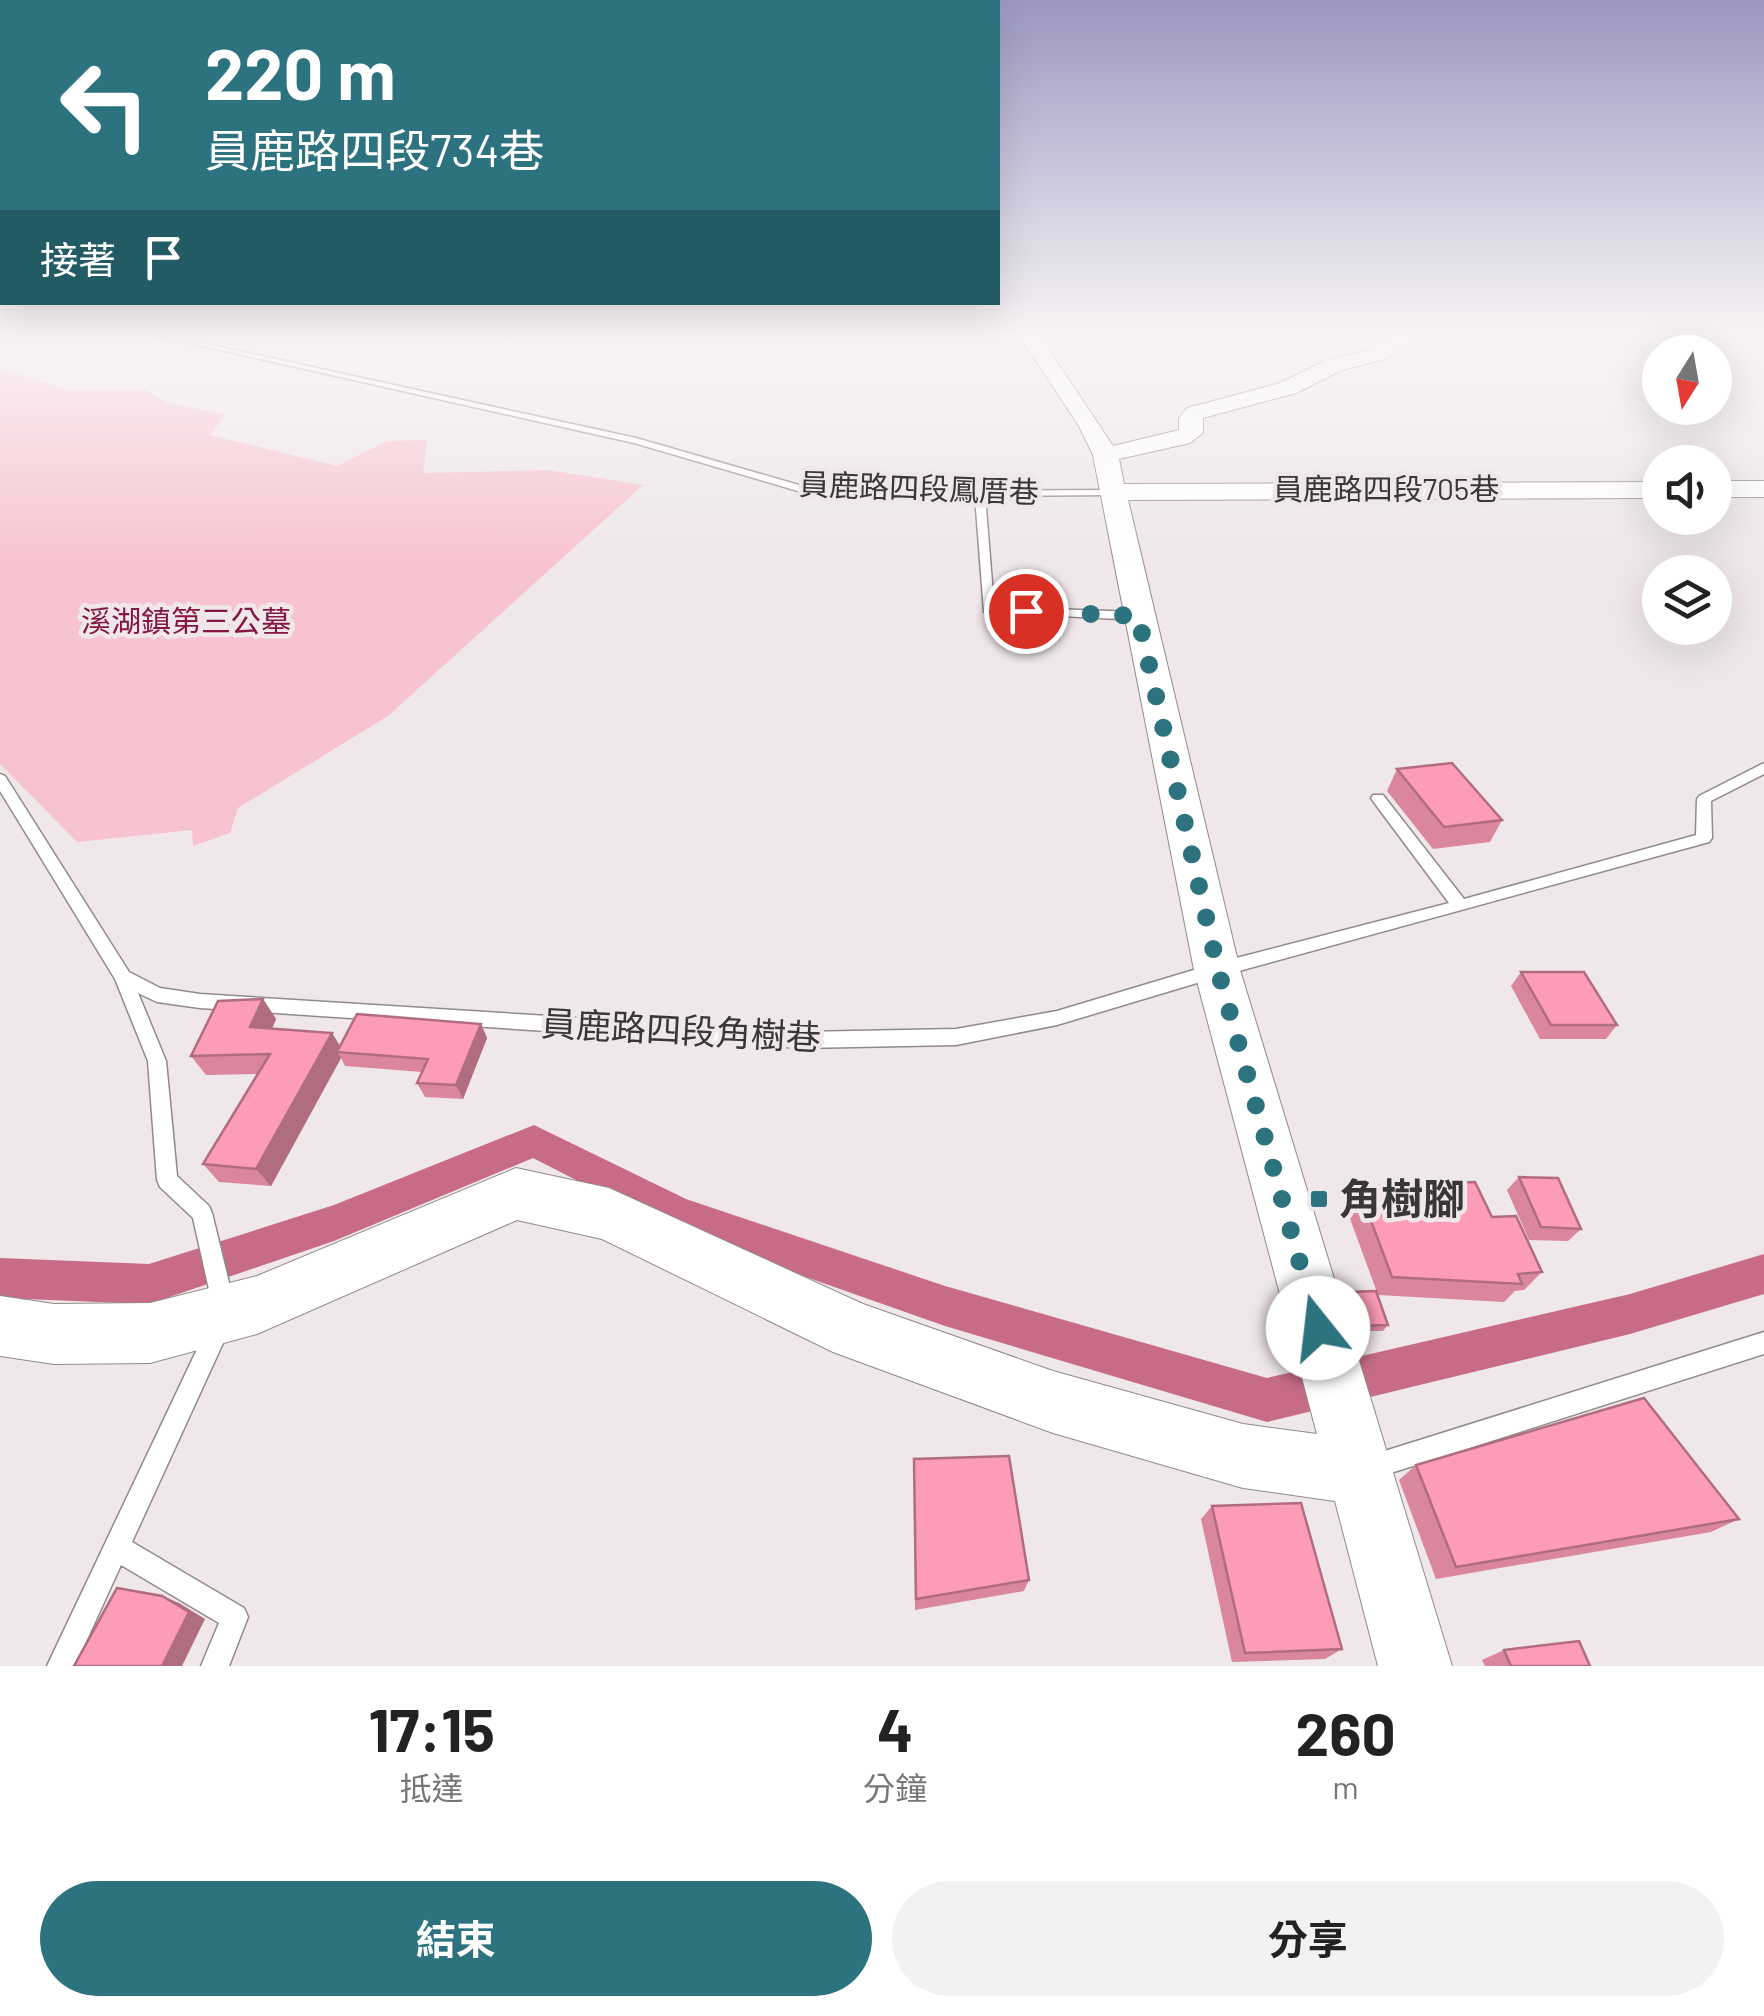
<!DOCTYPE html>
<html lang="zh-TW">
<head>
<meta charset="utf-8">
<style>
  :root { --surface:#fff; --page:#f2f2f2; --text:#222; --muted:#767676; --accent:#2c727f }
  body { margin:0; font-family:Barlow,"Noto Sans TC",sans-serif; background:var(--page); color:var(--text); height:100vh; display:flex; flex-direction:column; font-size:38px; white-space:nowrap }
  * { box-sizing:border-box; margin:0 }
  p { font-size:32px; color:var(--muted) }
  .icon { flex:none; width:55px; height:55px; fill:none; stroke:currentColor; stroke-width:2; stroke-linecap:round; stroke-linejoin:round }
  .map { position:relative; height:1666px; overflow:hidden }
  .drawer { display:flex; flex-direction:column; background:var(--surface); flex:1 }
  .drawer>* { flex:none }
  .guide { position:absolute; left:0px; top:0px; width:1000px; height:305px; box-shadow:0 10px 40px #0002; background:#2c727f; color:#fff; overflow:hidden }
  .needle { width:65px; rotate:191deg }
  .buttons { position:absolute; left:1642px; top:335px; display:grid; gap:20px }
  .buttons a { display:grid; place-items:center; width:90px; height:90px; border-radius:50%; background:var(--surface); box-shadow:0 10px 40px #0002; font-size:50px }
  .pin { position:absolute; display:grid; place-items:center; width:85px; height:85px; color:#fff; margin:-42px; border:5px solid #fff; border-radius:50%; box-shadow:0 2px 10px #0007 }
  .me { position:absolute; width:110px; margin:-55px; rotate:344deg; stroke-linejoin:round; filter:drop-shadow(0 0 8px #0008) }
  .turn { display:flex; align-items:center; gap:35px; height:210px; padding:0 40px; font-size:45px }
  .turn .icon { width:130px; height:130px; stroke-width:2.5 }
  .turn b { display:block; font-size:70px; line-height:85px }
  .then { display:flex; align-items:center; height:95px; padding:0 40px; background:#0003; gap:20px; font-size:38px }
  .eta { display:flex; justify-content:space-evenly; align-items:center; height:170px; text-align:center }
  .eta b { font-size:60px; font-weight:700; line-height:70px }
  .action { display:flex; gap:20px; margin-top:auto; padding:20px 40px }
  .action a { flex:1; height:115px; border-radius:60px; background:var(--accent); color:#fff; font-size:40px; font-weight:700; line-height:115px; text-align:center }
  .action a+a { background:var(--page); color:var(--text) }
  .map>svg:first-child { display:block }
  .green { fill:#f8c3d0 }
  .lines { fill:none; stroke-linecap:round; stroke-linejoin:round }
  .canal { fill:#c76b86; fill-rule:evenodd }
  .lane-casing { stroke:#918a8c; stroke-width:3 }
  .secondary-casing { stroke:#918a8c; stroke-width:2 }
  .lane { fill:#fff; fill-rule:evenodd }
  .secondary { fill:#fff; fill-rule:evenodd }
  .wall { fill:#da869d }
  .shaded-wall { fill:#b16d80 }
  .building { fill:#fd9cb7; stroke:#b16d80; stroke-width:2.5 }
  .route { stroke:#2c727f; stroke-width:18; stroke-dasharray:0 32.4 }
  .poi-dot { fill:#2c727f; stroke:#efe7e9; stroke-width:4 }
  .labels { text-anchor:middle; stroke-width:9; stroke-linejoin:round; paint-order:stroke }
  .far-street-label { font-size:30px; fill:#383636; stroke:#efe7e9 }
  .far-park-label { font-size:30px; fill:#861744; stroke:#efe7e9 }
  .street-label { font-size:35px; fill:#383636; stroke:#efe7e9 }
  .near-poi-label { font-size:42px; font-weight:bold; fill:#383636; stroke:#efe7e9; text-anchor:start }
</style>
</head>
<body>
<div class="map">
<svg width="1764" height="1666" viewBox="0 0 1764 1666">
  <rect width="100%" height="100%" fill="#efe7e9"/>
  <path class="green" d="M0,368L69,390H147L168,403L226,415L210,435L337,466L387,441L427,440L423,473L549,470L643,485L388,716L238,808L230,833L193,846L192,830L77,842L0,764Z"/>
  <g class="lines">
    <path class="canal" d="M534,1125L686,1199L945,1286L1267,1378L1630,1294L1764,1254V1294L1630,1334L1267,1422L945,1326L678,1232L533,1158L334,1241L149,1304L0,1298V1258L149,1264L334,1205Z"/>
    <g class="lane-casing">
      <path id="lane" d="M140,332H152L636,438L799,485L866,491L1117,490V494L1113,495L985,496L994,607L1138,612L1144,616L1138,620L984,612L975,496L866,497L798,491L634,443Z
        M1764,763V774L1711,801L1712,838L1709,842L1217,977L1057,1025L956,1045L802,1048L200,1008L157,1002L138,993L166,1061L177,1176L209,1206L212,1213L234,1303L231,1311L223,1314L215,1311L212,1303L193,1218L160,1187L157,1180L148,1061L115,979L0,791V774L5,776L129,972L160,988L200,994L802,1032L956,1029L1057,1011L1217,963L1449,903L1373,801L1371,798L1373,795H1383L1464,899L1696,835L1697,799L1699,796Z
        M218,1319L226,1322L229,1330L132,1542L244,1608L248,1617L229,1666H201L219,1623L121,1565L75,1666H47L210,1322Z
        M1764,1332V1354L1372,1479L1363,1476L1360,1467L1363,1458L1372,1455Z"/>
    </g>
    <g class="secondary-casing">
      <path id="secondary" d="M1017,332H1037L1113,446L1179,430V418L1187,408L1280,383L1327,360L1372,350L1399,332H1422L1386,359L1342,370L1296,393L1203,418V433L1190,443L1119,459L1124,484L1660,482V498L1128,500L1240,970L1452,1666H1378L1335,1501L1243,1488L1053,1433L833,1352L602,1239L517,1220L257,1334L150,1363L54,1364L0,1356V1296L54,1304L150,1303L257,1276L516,1168L609,1188L863,1304L1053,1371L1243,1424L1317,1434L1194,970L1093,455L1079,426Z
        M1715,481H1764V497H1715Z"/>
    </g>
    <use href="#lane" class="lane"/>
    <use href="#secondary" class="secondary"/>
  </g>
  <path class="wall" d="M1397,769L1502,820L1490,842L1433,849L1387,791Z
    M1521,972L1617,1025L1606,1039H1540L1511,986Z
    M263,999L276,1019L272,1029L340,1046L481,1024L487,1038L463,1099L425,1097L417,1083L422,1072L345,1066L341,1058L271,1186L219,1182L203,1164L258,1074L206,1075L191,1056Z
    M1519,1177L1581,1229L1568,1241L1529,1240L1507,1190Z
    M1358,1186L1492,1217L1542,1272L1524,1290L1515,1291L1504,1302L1378,1295L1345,1205Z
    M1348,1292L1388,1325L1383,1331H1354L1344,1298Z
    M914,1459L1029,1580L1024,1591L915,1610Z
    M1416,1465L1739,1519L1711,1532L1436,1579L1399,1480Z
    M1212,1506L1342,1649L1325,1659L1232,1662L1201,1519Z
    M1504,1650L1590,1666H1485L1482,1660Z"/>
  <path class="shaded-wall" d="M263,999L276,1019L264,1046L250,1027Z
    M481,1024L487,1038L463,1099L456,1085Z
    M332,1033L344,1052H337L341,1058L271,1186L256,1169Z
    M162,1596L179,1603L205,1619L182,1666H162Z"/>
  <path class="building" d="M1452,763L1502,820L1444,827L1397,769Z
    M1521,972H1584L1617,1025H1551Z
    M263,999L250,1027L332,1033L256,1169L203,1164L270,1054L191,1056L218,1001Z
    M357,1014L481,1024L456,1085L417,1083L428,1059L337,1052Z
    M1519,1177L1558,1178L1581,1229L1541,1227Z
    M1475,1182L1492,1217L1516,1216L1542,1272L1518,1274L1522,1284L1392,1277L1358,1186Z
    M1376,1291L1388,1325L1359,1326L1348,1292Z
    M1644,1398L1739,1519L1456,1567L1416,1465Z
    M1009,1456L1029,1580L916,1599L914,1459Z
    M1301,1503L1342,1649L1245,1653L1212,1506Z
    M117,1588L162,1596L189,1612L162,1666H74Z
    M1579,1641L1590,1666H1511L1504,1650Z"/>
  <linearGradient id="sky" x2="0" y2="1"><stop stop-color="#9b97c1"/><stop offset="0.59" stop-color="#f8f4f5"/><stop offset="1" stop-color="#f8f4f5" stop-opacity="0"/></linearGradient>
  <rect width="1764" height="565" fill="url(#sky)"/>
  <g class="lines">
    <path class="route" d="M1026,611L1138,616L1218,970L1318,1328"/>
  </g>
  <rect class="poi-dot" x="1309" y="1189" width="20" height="20" rx="5"/>
  <g class="labels">
    <g class="far-street-label">
      <text transform="translate(919 489) rotate(2)" y="10">員鹿路四段鳳厝巷</text>
      <text x="1386" y="500">員鹿路四段705巷</text>
    </g>
    <g class="far-park-label">
      <text x="186" y="632">溪湖鎮第三公墓</text>
    </g>
    <g class="street-label">
      <text transform="translate(681 1031) rotate(3)" y="12">員鹿路四段角樹巷</text>
    </g>
    <g class="near-poi-label">
      <text x="1339" y="1214">角樹腳</text>
    </g>
  </g>
</svg>
<div class="buttons">
<a><svg class="needle" viewBox="-14 -14 28 28"><path d="M0-13l5 13h-10z" fill="#e53935"/><path d="M0 13l5-13h-10z" fill="#767676"/></svg></a>
<a><svg class="icon" aria-label="sound" viewBox="0 0 24 24"><path d="M4 9h4l5-4v14l-5-4H4zM17 9q2 3 0 6"/></svg></a>
<a><svg class="icon" aria-label="layers" viewBox="0 0 24 24"><path d="M12 4l9 5-9 5-9-5zM3 14l9 5 9-5"/></svg></a>
</div>
<div class="pin" style="left:1026px;top:611px;background:#d93025"><svg class="icon" aria-label="arrive" viewBox="0 0 24 24"><path d="M6 21V4h12l-3 4 3 4H6"/></svg></div>
<svg class="me" style="left:1318px;top:1328px" viewBox="-20 -20 40 40"><circle r="19" fill="#fff"/><path d="M0-13L10 11 0 6-10 11z" fill="#2c727f"/></svg>
<div class="guide">
<div class="turn"><svg class="icon" aria-label="left" viewBox="0 0 24 24"><path d="M17 20v-9H6M10 6l-5 5 5 5"/></svg><div><b>220 m</b>員鹿路四段734巷</div></div>
<div class="then">接著<svg class="icon" aria-label="arrive" viewBox="0 0 24 24"><path d="M6 21V4h12l-3 4 3 4H6"/></svg></div>
</div>
</div>
<section class="drawer">
<div class="eta">
<div><b>17:15</b><p>抵達</p></div>
<div><b>4</b><p>分鐘</p></div>
<div><b>260</b><p>m</p></div>
</div>
<div class="action"><a>結束</a><a>分享</a></div>
</section>
</body>
</html>
